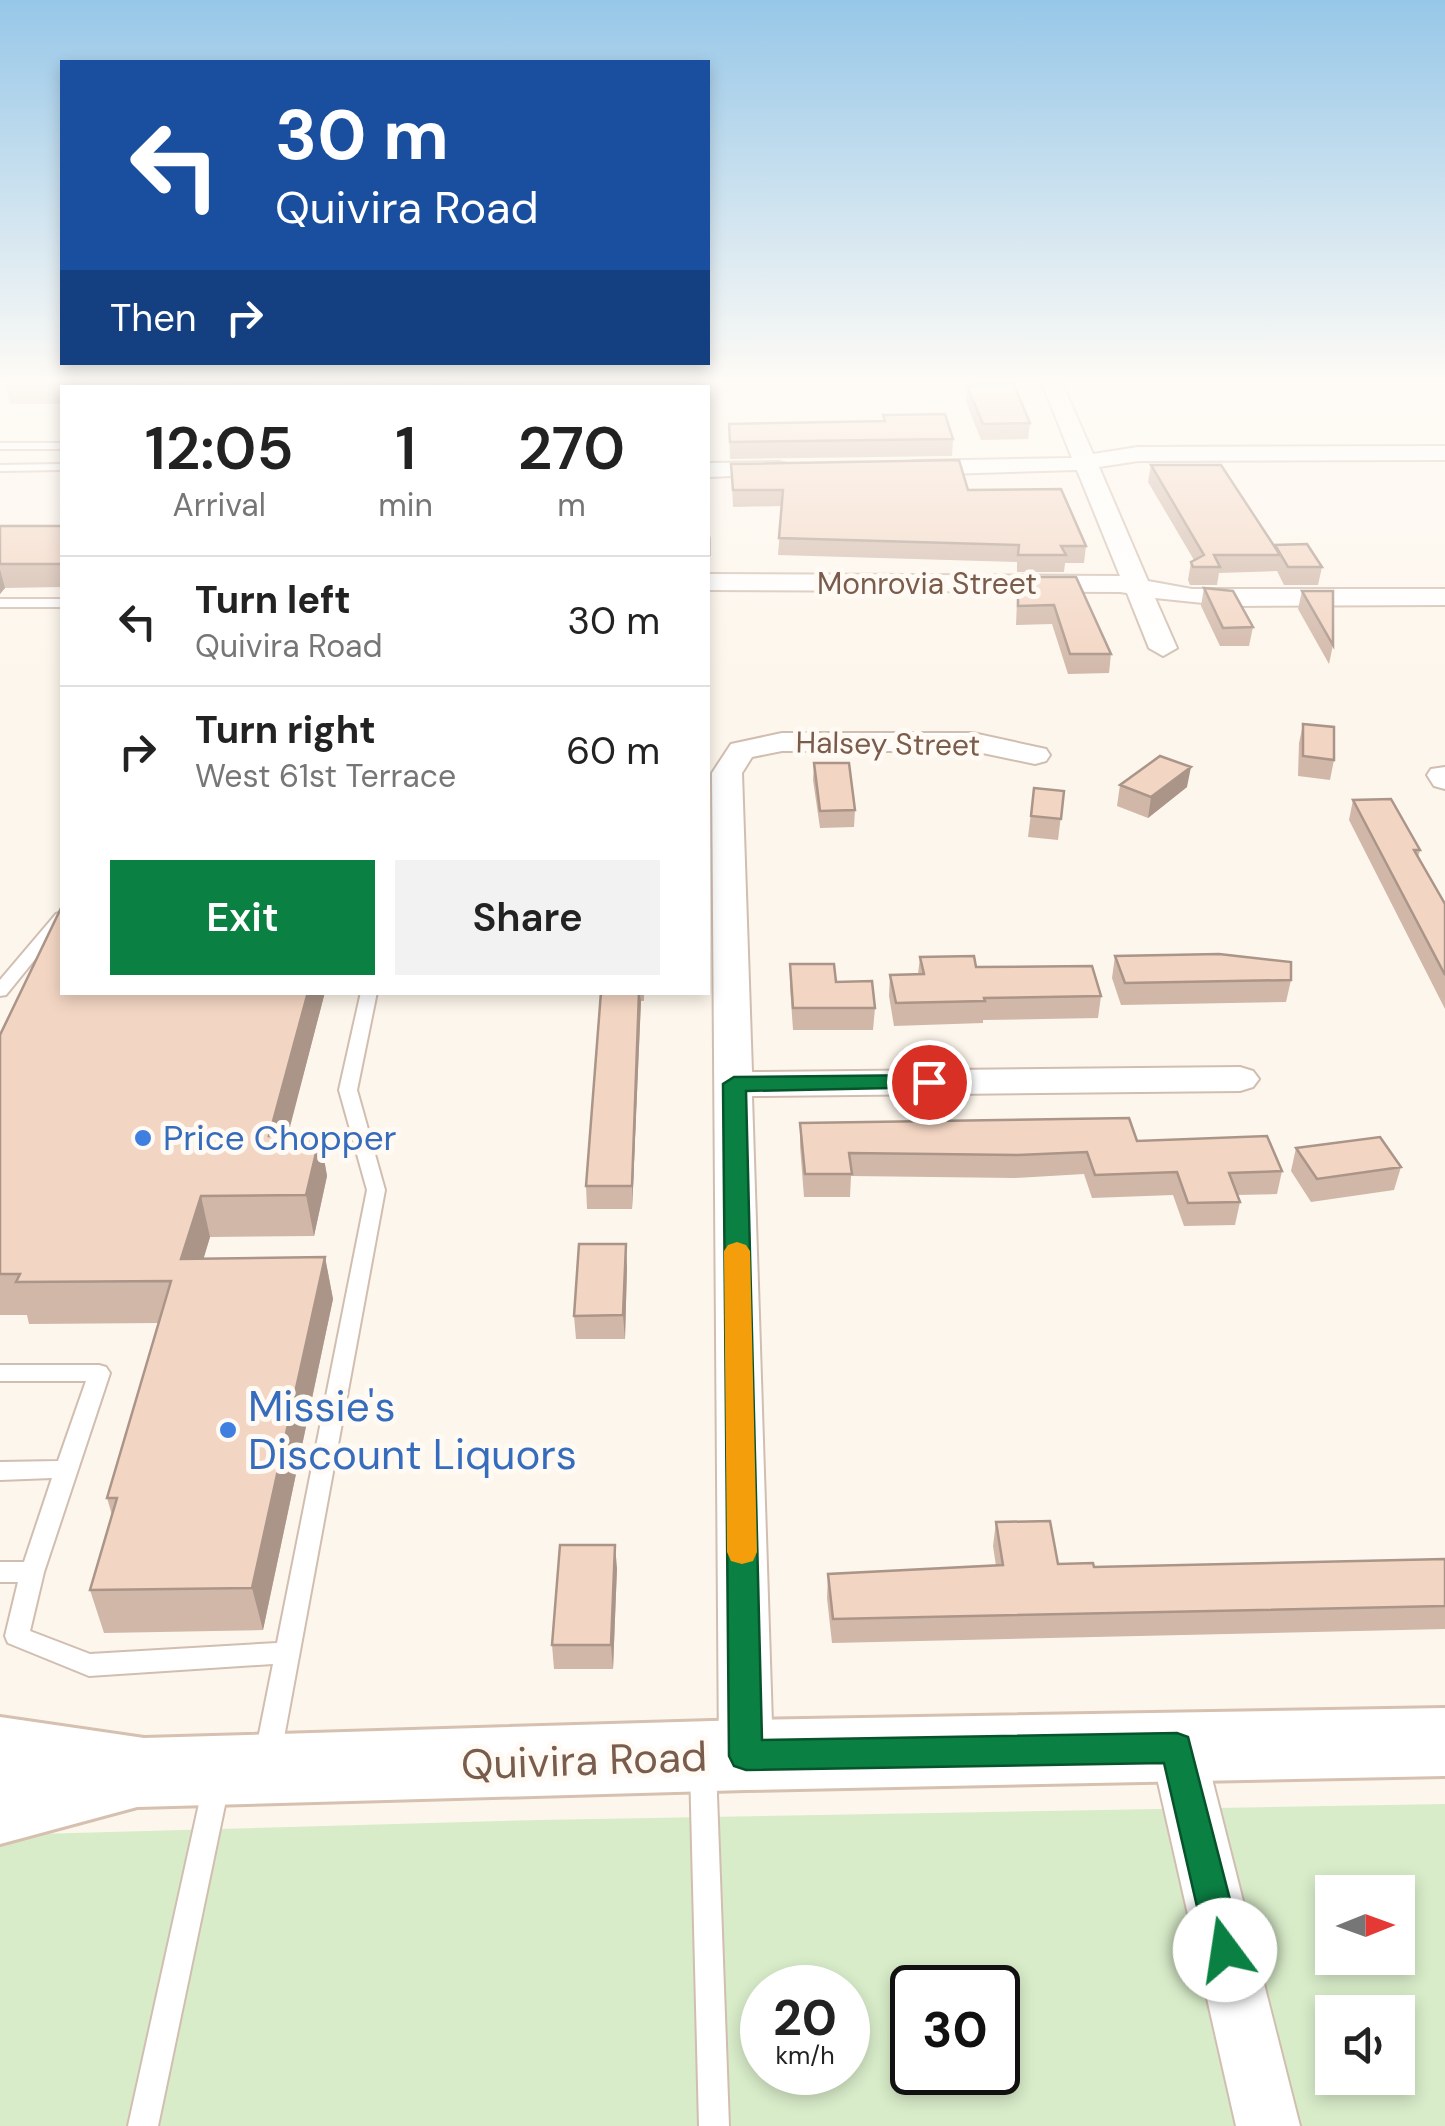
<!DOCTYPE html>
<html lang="en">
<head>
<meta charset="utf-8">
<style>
  :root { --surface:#fff; --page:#f2f2f2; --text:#222; --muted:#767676; --line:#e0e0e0; --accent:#0b8043 }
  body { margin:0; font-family:"DM Sans",sans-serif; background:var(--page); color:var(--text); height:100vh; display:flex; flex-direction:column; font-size:38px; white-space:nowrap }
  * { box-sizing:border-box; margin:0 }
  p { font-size:32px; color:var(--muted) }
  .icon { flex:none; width:55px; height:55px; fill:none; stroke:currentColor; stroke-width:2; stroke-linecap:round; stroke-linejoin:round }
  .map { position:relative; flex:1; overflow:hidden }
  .details { position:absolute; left:60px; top:385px; width:650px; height:610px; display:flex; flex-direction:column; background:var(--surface); border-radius:0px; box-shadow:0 5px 15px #0003 }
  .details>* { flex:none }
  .banner { position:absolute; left:60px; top:60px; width:650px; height:305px; border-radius:0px; box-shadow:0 5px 15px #0003; background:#1a4fa0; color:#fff; overflow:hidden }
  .needle { width:65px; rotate:89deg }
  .fabs { position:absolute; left:1315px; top:1875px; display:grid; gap:20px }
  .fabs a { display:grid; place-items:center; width:100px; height:100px; border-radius:0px; background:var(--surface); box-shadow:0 5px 15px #0003; font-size:50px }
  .speed { position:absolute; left:740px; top:1965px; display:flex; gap:20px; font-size:50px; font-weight:700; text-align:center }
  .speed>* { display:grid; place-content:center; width:130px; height:130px; border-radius:50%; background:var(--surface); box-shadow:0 5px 15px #0003; line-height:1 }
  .speed small { font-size:25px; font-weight:400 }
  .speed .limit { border:5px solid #111; border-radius:15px; background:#fff; color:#111 }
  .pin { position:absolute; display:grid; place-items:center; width:85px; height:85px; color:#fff; margin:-42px; border:5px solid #fff; border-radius:50%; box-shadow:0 2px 10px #0007 }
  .me { position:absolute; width:110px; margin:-55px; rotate:346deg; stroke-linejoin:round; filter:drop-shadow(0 0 8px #0008) }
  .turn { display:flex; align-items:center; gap:35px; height:210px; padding:0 50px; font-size:45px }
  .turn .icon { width:130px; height:130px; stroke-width:2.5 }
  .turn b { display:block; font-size:70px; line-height:85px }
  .then { display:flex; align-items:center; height:95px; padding:0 50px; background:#0003; gap:20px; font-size:38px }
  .eta { display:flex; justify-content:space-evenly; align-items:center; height:170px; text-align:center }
  .eta b { font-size:60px; font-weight:600; line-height:70px }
  .button { display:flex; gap:20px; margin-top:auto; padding:20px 50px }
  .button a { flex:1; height:115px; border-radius:0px; background:var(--accent); color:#fff; font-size:40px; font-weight:600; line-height:115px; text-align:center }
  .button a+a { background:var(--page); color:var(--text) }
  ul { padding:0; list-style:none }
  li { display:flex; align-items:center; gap:30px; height:130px; padding:0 50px; border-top:2px solid var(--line) }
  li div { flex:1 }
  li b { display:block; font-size:38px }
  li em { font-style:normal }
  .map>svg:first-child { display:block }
  .green { fill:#d8ecc9; fill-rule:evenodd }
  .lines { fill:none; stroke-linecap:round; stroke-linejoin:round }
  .service-casing { stroke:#d1beb0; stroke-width:4 }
  .minor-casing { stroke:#d1beb0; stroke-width:4 }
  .secondary-casing { stroke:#d6c0b0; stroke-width:6 }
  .service { fill:#fff; fill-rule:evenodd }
  .minor { fill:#fff; fill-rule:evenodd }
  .secondary { fill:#fff; fill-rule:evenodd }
  .wall { fill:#d1b7a8 }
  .shaded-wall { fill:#aa9588 }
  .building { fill:#f3d5c3; stroke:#aa9588; stroke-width:2.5 }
  .route { fill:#0b8043; stroke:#07532c; stroke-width:2.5 }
  .slow { fill:#f59e0b }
  .shop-dot { fill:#3f7fe0; stroke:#fffaf3; stroke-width:4 }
  .labels { text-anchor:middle; stroke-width:10; stroke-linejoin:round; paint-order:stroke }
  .far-street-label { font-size:30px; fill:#7a5c4d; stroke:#fffaf3 }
  .shop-label { font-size:35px; fill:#366cbe; stroke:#fffaf3; text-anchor:start }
  .near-shop-label { font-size:42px; fill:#366cbe; stroke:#fffaf3; text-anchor:start }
  .near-street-label { font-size:42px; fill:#7a5c4d; stroke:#fffaf3 }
</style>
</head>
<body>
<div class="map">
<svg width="1445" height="2126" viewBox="0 0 1445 2126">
  <rect width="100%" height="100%" fill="#fdf6ec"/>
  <path class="green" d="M1445,1804V2126H0V1835L539,1820ZM1332,1892H1398V1958H1332ZM762,1988H848V2072H762ZM912,1988H998V2072H912ZM1332,2012H1398V2078H1332Z"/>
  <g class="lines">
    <g class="service-casing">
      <path id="service" d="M172,383H182L179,388H169Z
        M233,383H243L240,388H230Z
        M352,383H362L360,388H350Z
        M450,383H460L459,388H449Z
        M0,443H62V449H0Z
        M62,464V470L0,471V465Z
        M0,599H62V607H0Z
        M62,912V926L6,995L0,996V980L56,914Z
        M361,992H377L357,1090L385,1190L281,1754L277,1762L268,1765L259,1762L255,1754L273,1664L89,1676L8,1643L5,1636L18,1582H0V1562H24L52,1478L0,1480V1462L58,1461L86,1381H0V1365H99L106,1367L110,1373L44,1572L30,1631L90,1654L277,1643L367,1190L339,1090Z
        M703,1755L712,1759L716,1767L729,2126H699L690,1767L694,1759Z
        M217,1769L226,1773L230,1781L158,2126H128L204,1781L208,1773Z"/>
    </g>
    <g class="minor-casing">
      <path id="minor" d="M288,383H308L306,388H286Z
        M1042,383H1062L1093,454L1138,447L1445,446V460L1138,461L1099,467L1148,581L1192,589H1445V605L1232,606L1155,598L1177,648L1163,656L1149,648L1127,593L1120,592L708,590V574L1120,576L1077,470L914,475L903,468L914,461L1072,458Z
        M779,462L787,464L790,469L787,474L708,477V463Z
        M782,733H973L1046,749L1050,755L1046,761L1035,764L973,751H782L752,757L742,773L752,1072L1240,1067L1253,1071L1259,1079L1253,1087L1240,1091L752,1096L773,1755L765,1772L746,1780L727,1772L719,1755L712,773L731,744Z
        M1445,767V789L1434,786L1427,775L1431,769Z
        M1177,1723L1196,1730L1204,1747L1300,2126H1236L1150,1747L1158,1730Z"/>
    </g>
    <g class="secondary-casing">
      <path id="secondary" d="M1445,1708V1776L746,1790L137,1807L0,1844V1717L144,1738L746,1720Z"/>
    </g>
    <use href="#service" class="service"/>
    <use href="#minor" class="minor"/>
    <use href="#secondary" class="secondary"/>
  </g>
  <path class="wall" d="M5,383H161L158,388H62V404H10Z
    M969,383H1013L1030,423L1028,439L981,440L966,402L967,386H970Z
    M883,415L953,439L952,456L730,459L729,424L883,421Z
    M731,464L968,490L1086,546L1084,563H1065L1064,572H1017V562L778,555L782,506L733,507Z
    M1151,465L1274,547L1322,567L1318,585H1284L1277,571L1219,573L1217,585H1190L1188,580L1191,562L1194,560L1148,482Z
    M0,526H62V587L5,588L0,594Z
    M708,531L711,538V556H708Z
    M1018,577H1076L1111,654L1109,673L1068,674L1052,624L1016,625Z
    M1204,588L1253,627L1249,646H1220L1201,606Z
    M1302,591L1333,645L1329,664L1298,609Z
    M1303,724L1334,760L1330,780L1298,776L1299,743Z
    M814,763L855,810L854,827L820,828L813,780Z
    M1120,785L1187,787L1148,818L1117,806Z
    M1034,788L1064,791L1058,840L1028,837Z
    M1353,800L1420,850L1418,857L1445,904V1009L1349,820Z
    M1115,956L1291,980L1286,1002L1121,1005L1112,978Z
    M920,957L976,967L1101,996L1098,1018L983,1020V1023L894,1026L889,996L890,975L918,974Z
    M790,964L836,982L875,1008L873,1030H793L790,986Z
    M62,992H325L287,1136H320L327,1176L314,1236L210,1237L203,1259L325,1257L333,1299L263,1630L104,1633L90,1590L112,1515L107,1498L159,1323L29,1324L27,1315H0V1035Z
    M601,992H644V1001H641L632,1209H587L586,1186Z
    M800,1123L1137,1141L1282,1171L1277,1194L1237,1195L1240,1202L1235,1225L1184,1226L1173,1195L1092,1198L1084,1174L1015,1178L851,1176L850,1197H804L800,1146Z
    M1296,1148L1401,1167L1394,1190L1311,1202L1291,1171Z
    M627,1267L625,1339H576L574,1316Z
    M996,1522L1058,1564L1094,1567L1445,1559V1629L832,1643L827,1598L828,1574L996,1566L993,1546Z
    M617,1568L613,1669H554L552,1645Z"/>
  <path class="shaded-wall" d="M135,383H161L158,388H132Z
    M434,383H445L443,388H432Z
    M0,569L5,588L0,594Z
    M1191,767L1187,787L1148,818L1151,797Z
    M308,992H325L277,1177L269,1136Z
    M639,992L641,1001L632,1209V1186Z
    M320,1136L327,1176L314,1236L306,1195Z
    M201,1196L210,1237L191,1301L181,1259Z
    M626,1244L627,1267L625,1339L623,1315Z
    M325,1257L333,1299L263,1630L252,1588Z
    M615,1545L617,1568L613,1669L611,1645Z"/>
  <path class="building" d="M87,383H135L132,388H83Z
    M379,383H434L432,388H377Z
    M976,383H1013L1030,423L983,424L967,386H976Z
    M945,414L953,439L730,442L729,424L885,421L883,415Z
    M959,460L968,490L1061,489L1086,546H1061L1066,555H1018L1019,545L779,538L783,490H733L731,464Z
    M1151,465H1221L1280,555H1214L1220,567H1193L1191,562L1204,555Z
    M0,526H62V564H0Z
    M1307,544L1322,567H1288L1275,545Z
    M1018,577H1076L1111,654H1070L1054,605L1018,606Z
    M1204,588L1233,591L1253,627L1223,628Z
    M1302,591H1333V645Z
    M1303,724L1334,727V760L1303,756Z
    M1160,756L1191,767L1151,797L1120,785Z
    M814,763H849L855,810L820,811Z
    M1034,788L1064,791L1061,819L1031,816Z
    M1391,799L1420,850H1414L1445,904V975L1353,800Z
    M62,906V992H308L269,1136H320L306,1195L201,1196L181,1259L325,1257L252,1588L90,1590L117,1498H107L171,1281L16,1282L20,1274H0V1035Z
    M1219,954L1291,962V980L1125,983L1115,956Z
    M974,956L976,967L1092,966L1101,996L984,998L985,1001L896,1003L890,975L924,974L920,957Z
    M790,964H834L836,982L872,981L875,1008H793Z
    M601,992H639L632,1186H586Z
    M1129,1118L1137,1141L1267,1136L1282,1171L1229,1173L1240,1202L1188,1203L1177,1172L1095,1175L1087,1152L1018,1155L849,1153L852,1174H805L800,1123Z
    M1380,1137L1401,1167L1317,1179L1296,1148Z
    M579,1244H626L623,1315L574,1316Z
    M1050,1521L1058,1564L1093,1563L1094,1567L1445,1559V1606L833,1619L828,1574L1003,1565L996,1522Z
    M560,1545H615L611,1645H552Z"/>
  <linearGradient id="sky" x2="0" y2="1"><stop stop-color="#97c7e8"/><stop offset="0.56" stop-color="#fefbf6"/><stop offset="1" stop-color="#fefbf6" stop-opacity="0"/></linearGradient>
  <rect width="1445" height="680" fill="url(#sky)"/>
  <path class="route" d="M929,1075L940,1082L937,1087L746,1091L762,1740L1177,1733L1188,1737L1243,1950L1238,1962L1225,1967L1212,1962L1207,1950L1164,1763L746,1770L734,1766L729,1756L723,1084L734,1077Z"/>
  <path class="slow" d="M737,1242L746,1245L750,1251L757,1552L753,1561L742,1564L731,1561L727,1552L724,1251L728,1245Z"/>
  <g class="shop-dot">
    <circle cx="143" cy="1138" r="10"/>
    <circle cx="228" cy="1430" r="10"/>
  </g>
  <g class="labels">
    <g class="far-street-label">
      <text x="927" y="594">Monrovia Street</text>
      <text transform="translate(888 744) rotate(1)" y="10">Halsey Street</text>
    </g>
    <g class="shop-label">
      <text x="163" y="1150">Price Chopper</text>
    </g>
    <g class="near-shop-label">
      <text x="248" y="1421">Missie's<tspan x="248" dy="48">Discount Liquors</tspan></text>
    </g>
    <g class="near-street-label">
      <text transform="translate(584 1760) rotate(-2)" y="15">Quivira Road</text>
    </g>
  </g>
</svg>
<div class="fabs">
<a><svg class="needle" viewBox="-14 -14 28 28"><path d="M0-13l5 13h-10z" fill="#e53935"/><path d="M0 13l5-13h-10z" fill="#767676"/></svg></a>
<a><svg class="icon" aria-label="sound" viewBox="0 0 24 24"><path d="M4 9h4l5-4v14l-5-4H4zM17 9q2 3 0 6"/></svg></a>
</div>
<div class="speed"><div>20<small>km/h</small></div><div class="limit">30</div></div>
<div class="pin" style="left:929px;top:1082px;background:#d93025"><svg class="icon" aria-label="arrive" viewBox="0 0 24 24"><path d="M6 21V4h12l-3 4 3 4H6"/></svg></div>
<svg class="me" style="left:1225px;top:1950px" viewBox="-20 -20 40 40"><circle r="19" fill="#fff"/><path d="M0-13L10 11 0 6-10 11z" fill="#0b8043"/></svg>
<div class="banner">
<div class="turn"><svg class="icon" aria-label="left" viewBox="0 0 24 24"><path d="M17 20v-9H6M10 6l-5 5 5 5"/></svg><div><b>30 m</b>Quivira Road</div></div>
<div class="then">Then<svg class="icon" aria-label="right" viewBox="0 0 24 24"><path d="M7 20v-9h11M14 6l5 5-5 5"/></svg></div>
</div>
<section class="details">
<div class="eta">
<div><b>12:05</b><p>Arrival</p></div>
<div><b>1</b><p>min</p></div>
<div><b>270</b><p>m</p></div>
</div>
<ul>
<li><svg class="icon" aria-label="left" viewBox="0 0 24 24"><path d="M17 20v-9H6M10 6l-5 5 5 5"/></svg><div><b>Turn left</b><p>Quivira Road</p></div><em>30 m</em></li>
<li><svg class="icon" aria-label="right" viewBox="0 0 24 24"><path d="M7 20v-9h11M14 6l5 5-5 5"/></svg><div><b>Turn right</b><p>West 61st Terrace</p></div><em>60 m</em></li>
</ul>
<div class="button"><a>Exit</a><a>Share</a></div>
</section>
</div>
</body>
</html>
